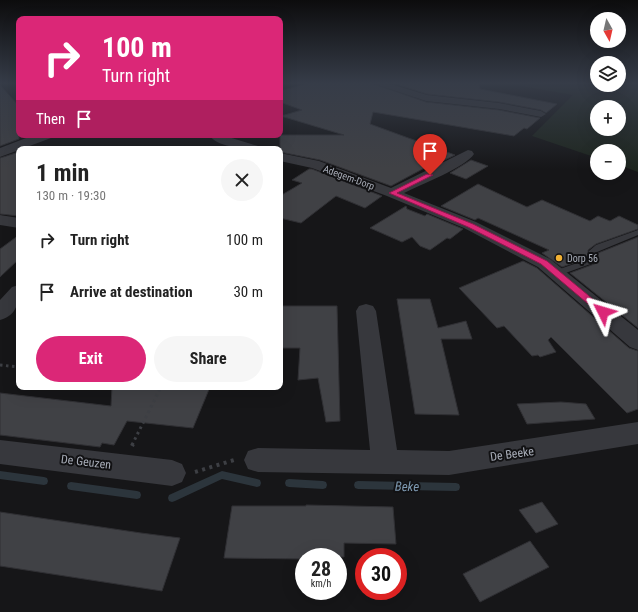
<!DOCTYPE html>
<html lang="en">
<head>
<meta charset="utf-8">
<style>
  :root { --surface:#fff; --page:#f6f6f6; --text:#222; --muted:#767676; --accent:#db2777 }
  body { margin:0; font-family:"Roboto Condensed",sans-serif; background:var(--page); color:var(--text); height:100vh; display:flex; flex-direction:column; font-size:15px; white-space:nowrap }
  * { box-sizing:border-box; margin:0 }
  p { font-size:13px; color:var(--muted) }
  .icon { flex:none; width:22px; height:22px; fill:none; stroke:currentColor; stroke-width:2; stroke-linecap:round; stroke-linejoin:round }
  .map { position:relative; flex:1; overflow:hidden }
  .side { position:absolute; left:16px; top:146px; width:267px; height:244px; display:flex; flex-direction:column; background:var(--surface); border-radius:8px; box-shadow:0 4px 16px #0002 }
  .side>* { flex:none }
  .hud { position:absolute; left:16px; top:16px; width:267px; height:122px; border-radius:8px; box-shadow:0 4px 16px #0002; background:#db2777; color:#fff; overflow:hidden }
  .needle { width:26px; rotate:172deg }
  .tools { position:absolute; left:590px; top:12px; display:grid; gap:8px }
  .tools a { display:grid; place-items:center; width:36px; height:36px; border-radius:50%; background:var(--surface); box-shadow:0 4px 16px #0002; font-size:20px }
  .speed { position:absolute; left:295px; top:548px; display:flex; gap:8px; font-size:20px; font-weight:700; text-align:center }
  .speed>* { display:grid; place-content:center; width:52px; height:52px; border-radius:50%; background:var(--surface); box-shadow:0 4px 16px #0002; line-height:1 }
  .speed small { font-size:10px; font-weight:400 }
  .speed .limit { border:6px solid #d22; background:#fff; color:#111 }
  .pin { position:absolute; display:grid; place-items:center; width:34px; height:34px; color:#fff; margin:-41px -17px; border-radius:50% 50% 50% 0; rotate:-45deg; box-shadow:0 0 4px #0007 }
  .pin .icon { rotate:45deg }
  .me { position:absolute; width:44px; margin:-22px; rotate:310deg; stroke-linejoin:round; filter:drop-shadow(0 0 3px #0008) }
  .turn { display:flex; align-items:center; gap:14px; height:84px; padding:0 20px; font-size:18px }
  .turn .icon { width:52px; height:52px; stroke-width:2.5 }
  .turn b { display:block; font-size:28px; line-height:34px }
  .then { display:flex; align-items:center; height:38px; padding:0 20px; background:#0003; gap:8px; font-size:15px }
  .round { display:grid; place-items:center; flex:none; width:42px; height:42px; border-radius:21px; background:var(--page) }
  .overview { display:flex; align-items:center; justify-content:space-between; height:68px; padding:0 20px }
  h1 { font-size:24px; font-weight:700; line-height:30px }
  .action { display:flex; gap:8px; margin-top:auto; padding:8px 20px }
  .action a { flex:1; height:46px; border-radius:24px; background:var(--accent); color:#fff; font-size:16px; font-weight:700; line-height:46px; text-align:center }
  .action a+a { background:var(--page); color:var(--text) }
  ul { padding:0; list-style:none }
  li { display:flex; align-items:center; gap:12px; height:52px; padding:0 20px }
  li div { flex:1 }
  li b { display:block; font-size:15px }
  li em { font-style:normal }
  .map>svg:first-child { display:block }
  .green { fill:#1e261f; fill-rule:evenodd }
  .lines { fill:none; stroke-linecap:round; stroke-linejoin:round }
  .stream { fill:#2c353c; fill-rule:evenodd }
  .building { fill:#404145; stroke:#303034 }
  .path-far1 { stroke:#3d3f44; stroke-width:3; stroke-dasharray:2.5 3.5; stroke-linecap:butt }
  .path { stroke:#3d3f44; stroke-width:4; stroke-dasharray:3 4.5; stroke-linecap:butt }
  .service { fill:#37383d; fill-rule:evenodd }
  .minor { fill:#37383d; fill-rule:evenodd }
  .tertiary { fill:#37383d; fill-rule:evenodd }
  .route { fill:#db2777; stroke:#8e194d }
  .poi-dot { fill:#f2b134; stroke:#111113; stroke-width:1.5 }
  .labels { text-anchor:middle; stroke-width:4; stroke-linejoin:round; paint-order:stroke }
  .street-label { font-size:10px; fill:#a8adb8; stroke:#111113 }
  .poi-label { font-size:10px; fill:#a8adb8; stroke:#111113; text-anchor:start }
  .near-street-label { font-size:12px; fill:#a8adb8; stroke:#111113 }
  .near-water-label { font-size:13px; font-style:italic; fill:#7f9bb3; stroke:#111113 }
</style>
</head>
<body>
<div class="map">
<svg width="638" height="612" viewBox="0 0 638 612">
  <rect width="100%" height="100%" fill="#161618"/>
  <path class="green" d="M504,83H595L597,85L638,83V172L619,165V151H597V158L532,136L573,95ZM597,107H619V129H597Z"/>
  <g class="lines">
    <path class="stream" d="M0,471L44,477L47,478L48,481L47,484L44,485L0,479Z
      M222,471L257,479L260,480L261,483L260,486L257,487L222,479L175,501L172,502L169,501L168,498L169,495Z
      M289,479L323,481L326,482L327,485L326,488L323,489L289,487L286,486L285,483L286,480Z
      M358,481L456,483L459,484L460,487L459,490L456,491L358,489L355,488L354,485L355,482Z
      M71,482L137,491L140,492L141,495L140,498L137,499L71,490L68,489L67,486L68,483Z"/>
  </g>
  <path class="building" d="M309,83H371L426,102L499,110L540,118L527,129L524,128L514,136L373,112L370,124L455,155L432,166L430,165L391,186L320,160L280,152V135H344L281,116L302,110L280,102V91Z
    M393,83H479L480,89L557,104L546,113L541,110L499,102L427,94Z
    M0,85L19,106V139L0,146Z
    M19,152V216L0,214V158Z
    M471,160L488,166L466,179L450,173Z
    M309,169H312L382,196L365,208L336,196L301,223L280,218V196L302,183L292,180Z
    M478,184L527,207L542,200L590,221L598,216L610,221L619,216L638,225V229L596,244L588,250V258L562,267L542,253L549,250L478,218L475,220L441,206Z
    M406,206L407,209L425,216L427,214L463,229L450,239L447,238L430,250L420,246L412,237L402,242L370,228Z
    M19,235V259L0,277V249Z
    M638,237V328L570,273L597,263L598,253Z
    M523,261L537,268L629,348L638,351V409L627,413L551,337L548,340L556,352L540,357L538,355L532,356L504,326L497,328L459,288Z
    M397,299H430L438,328L466,321L472,339H441L459,415L415,414Z
    M280,306H337L340,421L326,422L318,378L298,380L300,348H280Z
    M112,387H210L193,428L127,421L114,445L102,443L100,447L0,435V393L111,406Z
    M561,402L586,404L595,419L527,424L517,404Z
    M542,502L558,524L536,533L519,510Z
    M306,505L393,507L396,544L344,543V557H304V559L224,558L232,506H306Z
    M0,512L141,533L180,538L162,591L0,566Z
    M530,541L549,567L480,602L463,574Z"/>
  <g class="lines">
    <path class="path-far1" d="M0,365L19,367
      M132,445L161,387"/>
    <path class="path" d="M132,446L133,444
      M195,472L234,460"/>
    <path class="service" d="M638,230V235L597,252L596,262L560,275L557,276L552,273L554,271L589,259V251L596,245Z"/>
    <path class="minor" d="M372,83H387L427,95L499,103L541,111L546,114L541,117L499,109L426,101Z
      M209,135H222L258,146L260,149C246,149 218,148 209,135Z
      M468,150L472,151L474,154C466,167 420,185 404,193L476,222L550,259L638,330V350L630,347L538,267L464,228L387,196L312,168L280,161V153L319,161L391,188Z
      M0,215L19,218V228L0,225Z
      M19,285C19,301 18,315 0,320V300L12,287Z
      M366,304L373,306L376,311L397,450L449,451L638,422V444L449,475L258,472L248,469L244,460L248,451L258,448L370,450L356,311L359,306Z
      M0,440L172,460L182,464L186,473L182,482L172,486L0,464Z"/>
    <path class="tertiary" d="M34,135H52L51,138L0,157V148Z"/>
  </g>
  <linearGradient id="sky" x2="0" y2="1"><stop stop-color="#0c0c0d"/><stop offset="0.49" stop-color="#363c48"/><stop offset="1" stop-color="#363c48" stop-opacity="0"/></linearGradient>
  <rect width="638" height="169" fill="url(#sky)"/>
  <path class="route" d="M427,174L433,175L397,193L473,224L547,261L606,310V314H600L541,264L468,227L389,193Z"/>
  <circle class="poi-dot" cx="559" cy="258" r="4"/>
  <g class="labels">
    <g class="street-label">
      <text transform="translate(349 177) rotate(20)" y="4">Adegem-Dorp</text>
    </g>
    <g class="poi-label">
      <text x="567" y="262">Dorp 56</text>
    </g>
    <g class="near-street-label">
      <text transform="translate(512 454) rotate(-8)" y="4">De Beeke</text>
      <text transform="translate(86 462) rotate(7)" y="4">De Geuzen</text>
    </g>
    <g class="near-water-label">
      <text transform="translate(407 486) rotate(1)" y="5">Beke</text>
    </g>
  </g>
</svg>
<div class="tools">
<a><svg class="needle" viewBox="-14 -14 28 28"><path d="M0-13l5 13h-10z" fill="#e53935"/><path d="M0 13l5-13h-10z" fill="#767676"/></svg></a>
<a><svg class="icon" aria-label="layers" viewBox="0 0 24 24"><path d="M12 4l9 5-9 5-9-5zM3 14l9 5 9-5"/></svg></a>
<a>+</a>
<a>−</a>
</div>
<div class="speed"><div>28<small>km/h</small></div><div class="limit">30</div></div>
<div class="pin" style="left:430px;top:175px;background:#d93025"><svg class="icon" aria-label="arrive" viewBox="0 0 24 24"><path d="M6 21V4h12l-3 4 3 4H6"/></svg></div>
<svg class="me" style="left:603px;top:312px" viewBox="-20 -20 40 40"><path d="M0-17L14 15 0 8-14 15z" fill="#db2777" stroke="#fff" stroke-width="4"/></svg>
<div class="hud">
<div class="turn"><svg class="icon" aria-label="right" viewBox="0 0 24 24"><path d="M7 20v-9h11M14 6l5 5-5 5"/></svg><div><b>100 m</b>Turn right</div></div>
<div class="then">Then<svg class="icon" aria-label="arrive" viewBox="0 0 24 24"><path d="M6 21V4h12l-3 4 3 4H6"/></svg></div>
</div>
<section class="side">
<div class="overview"><div><h1>1 min</h1><p>130 m · 19:30</p></div><a class="round"><svg class="icon" aria-label="close" viewBox="0 0 24 24"><path d="M6 6l12 12M18 6L6 18"/></svg></a></div>
<ul>
<li><svg class="icon" aria-label="right" viewBox="0 0 24 24"><path d="M7 20v-9h11M14 6l5 5-5 5"/></svg><div><b>Turn right</b></div><em>100 m</em></li>
<li><svg class="icon" aria-label="arrive" viewBox="0 0 24 24"><path d="M6 21V4h12l-3 4 3 4H6"/></svg><div><b>Arrive at destination</b></div><em>30 m</em></li>
</ul>
<div class="action"><a>Exit</a><a>Share</a></div>
</section>
</div>
</body>
</html>
